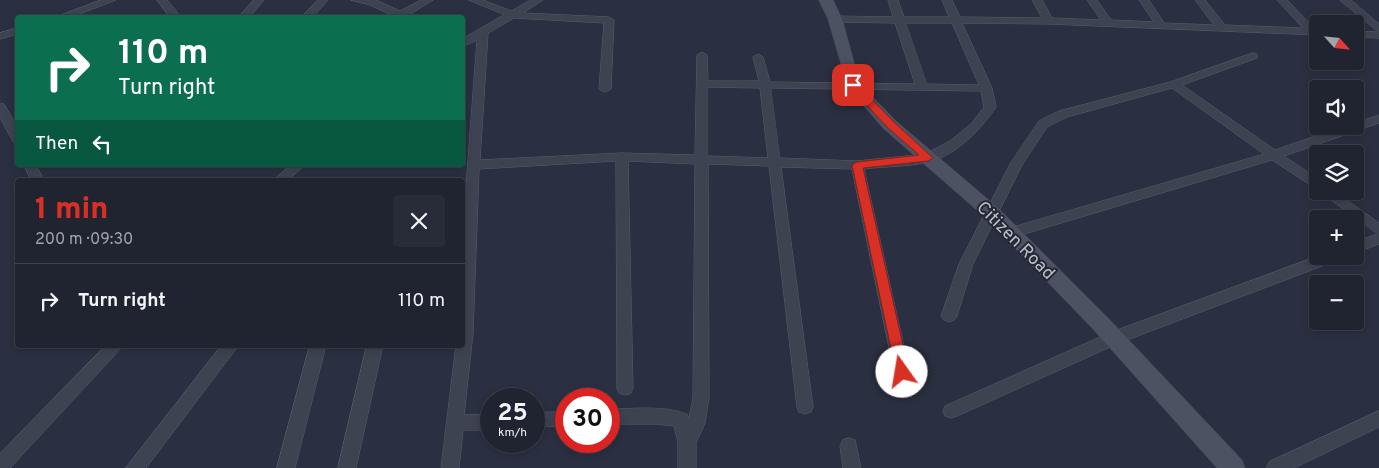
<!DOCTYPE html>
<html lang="en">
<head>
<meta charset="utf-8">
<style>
  :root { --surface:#202431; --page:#282c39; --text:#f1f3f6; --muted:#a2a4ab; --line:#3d414d; --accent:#d93025 }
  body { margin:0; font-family:Overpass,sans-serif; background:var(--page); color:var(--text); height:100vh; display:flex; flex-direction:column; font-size:19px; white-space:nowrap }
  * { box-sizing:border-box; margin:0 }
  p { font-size:16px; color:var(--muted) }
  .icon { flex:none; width:28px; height:28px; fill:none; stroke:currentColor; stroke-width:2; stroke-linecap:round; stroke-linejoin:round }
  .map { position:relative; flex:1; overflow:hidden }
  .details { position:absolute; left:15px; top:178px; width:450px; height:170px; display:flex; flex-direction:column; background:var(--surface); border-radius:5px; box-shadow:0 2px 8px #0003,0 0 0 1px var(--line) }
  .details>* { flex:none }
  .guide { position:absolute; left:15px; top:15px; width:450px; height:152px; border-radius:5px; box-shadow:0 2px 8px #0003,0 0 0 1px var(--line); background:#0b6e4f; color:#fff; overflow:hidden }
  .needle { width:32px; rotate:117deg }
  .tools { position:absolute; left:1309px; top:15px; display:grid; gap:10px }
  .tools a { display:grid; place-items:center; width:55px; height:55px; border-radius:5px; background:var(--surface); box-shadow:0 2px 8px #0003,0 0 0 1px var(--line); font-size:25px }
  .speed { position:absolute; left:480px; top:388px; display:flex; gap:10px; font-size:25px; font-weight:700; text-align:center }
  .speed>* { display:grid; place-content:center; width:65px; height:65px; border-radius:50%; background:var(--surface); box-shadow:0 2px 8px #0003,0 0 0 1px var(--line); line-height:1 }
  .speed small { font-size:12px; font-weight:400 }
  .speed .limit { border:8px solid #d22; background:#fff; color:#111 }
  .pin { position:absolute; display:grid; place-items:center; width:42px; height:42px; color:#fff; margin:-21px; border-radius:10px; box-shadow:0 2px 8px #0006 }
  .me { position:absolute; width:55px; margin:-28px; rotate:347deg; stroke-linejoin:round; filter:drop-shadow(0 0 4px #0008) }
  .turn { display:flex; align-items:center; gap:18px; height:105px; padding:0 20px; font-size:22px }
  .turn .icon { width:65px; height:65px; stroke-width:2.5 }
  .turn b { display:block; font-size:35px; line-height:42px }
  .then { display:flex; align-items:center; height:48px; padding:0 20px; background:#0003; gap:10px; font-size:19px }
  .round { display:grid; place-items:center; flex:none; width:52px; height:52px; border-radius:5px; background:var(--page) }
  .summary { display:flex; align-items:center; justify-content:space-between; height:85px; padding:0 20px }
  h1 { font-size:30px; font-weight:800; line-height:38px; color:var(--accent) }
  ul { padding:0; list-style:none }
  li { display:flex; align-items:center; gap:15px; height:75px; padding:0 20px; border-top:1px solid var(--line) }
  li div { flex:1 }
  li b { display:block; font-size:19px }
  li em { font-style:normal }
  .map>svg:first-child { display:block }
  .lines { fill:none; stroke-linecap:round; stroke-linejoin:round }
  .street-casing { stroke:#595e6b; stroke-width:1 }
  .secondary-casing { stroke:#484c5a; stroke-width:1 }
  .street { fill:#3e4351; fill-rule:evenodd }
  .secondary { fill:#4d5263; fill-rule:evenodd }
  .route { fill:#d93025; stroke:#8d1f18 }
  .labels { text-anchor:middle; stroke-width:4; stroke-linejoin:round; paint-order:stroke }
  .street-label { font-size:18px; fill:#bbbfcb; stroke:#232836 }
</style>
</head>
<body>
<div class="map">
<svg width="1379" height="468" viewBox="0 0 1379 468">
  <rect width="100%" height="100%" fill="#2a3041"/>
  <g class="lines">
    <g class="street-casing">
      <path id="street" d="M101,0H116L69,18H53Z
        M157,0H167L182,18H171Z
        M254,0H264L249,18H238Z
        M318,0H328L312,18H301Z
        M351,0H376L400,11L421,0H433L404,18H391L393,16L370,5Z
        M469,0H483L511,11L531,0H543L523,13L609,17L614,20L611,89L605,92L599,89L604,23L514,18L488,33L480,160L622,153L695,155L697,55L702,52L707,55L708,81H759L753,57L758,54L763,57L770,82L915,84L895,23L835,22L830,19L835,16L893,17L888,0H898L904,17H949L942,0H952L960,17L1042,18L1032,0H1042L1052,18L1101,20L1087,0H1097L1111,20L1154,22L1139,0H1149L1164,23L1214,25L1195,0H1205L1225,25L1303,28L1277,0H1287L1315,29H1318V35L1049,24L962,23L992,88L996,107L994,110C979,131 956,155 929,162C909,167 885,166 864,169L914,391L912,396L906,398L900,396L898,391L852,169L781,167L813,407L811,412L805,414L799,412L797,407L769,166L708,164L709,398L705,423L696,443V468H678V442L674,426L656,424H609V409C634,409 663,405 687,414L689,419L693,398L695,164L628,161L633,388L631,393L625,395L619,393L617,388L616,161L479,169L473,333L464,415L491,414V430H463L459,468H441L456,345H462V240L477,40L462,47V39L504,15ZM906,23H952L979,85L927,84ZM708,87L760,88L768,158L708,156ZM771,88L981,91L984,107L972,123L950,141L925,154L857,161L780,158Z
        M1340,0H1351L1379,24V38L1355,37V31L1378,32Z
        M18,28V34L0,39V33Z
        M1253,53L1257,54V58L1182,85L1275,150L1345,126H1355V123L1379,115V123L1284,156L1318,179V190L1272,160L1011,238L1006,237L1004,233L1006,229L1264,154L1172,88L1067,117L1047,127L1022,165L973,264L957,316L954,320L949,322L944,320L941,316L959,264L1010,164L1039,121L1059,111L1170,82Z
        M0,103L4,104L18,128V144L14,143L0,118Z
        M24,165H36L42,176L41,179H31Z
        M291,165H305L288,180H274Z
        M1319,191H1334L1379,223V244L1355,253V242L1377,234Z
        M1318,256H1340L1338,260L1119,343L957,416L951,418L945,416L943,411L945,406L1109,333Z
        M106,345H124L10,468H0V454Z
        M222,345H239L146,468H126Z
        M310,345H326L295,468H277Z
        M367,345H383L356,468H338Z
        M1379,411V427L1294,468H1266L1269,462Z
        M566,412V426L534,427V413Z
        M849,438L855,440L861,468H843L840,446L843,440Z"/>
    </g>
    <g class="secondary-casing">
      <path id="secondary" d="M819,0H833L842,19L860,84L896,121L998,208L1108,318L1242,460L1245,468H1217L1094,330L986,218L884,129L848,88L828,19Z"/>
    </g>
    <use href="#street" class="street"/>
    <use href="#secondary" class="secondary"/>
  </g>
  <path class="route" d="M850,83H856L894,122L933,158L928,161L863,168L909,372L907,377H898L896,372L852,165L857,162L919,155L887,127L850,87Z"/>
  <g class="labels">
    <g class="street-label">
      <text transform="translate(1016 240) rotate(45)" y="6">Citizen Road</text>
    </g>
  </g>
</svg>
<div class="tools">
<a><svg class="needle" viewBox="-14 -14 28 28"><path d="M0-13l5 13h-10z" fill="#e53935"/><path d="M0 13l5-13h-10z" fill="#a2a4ab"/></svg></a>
<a><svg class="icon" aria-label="sound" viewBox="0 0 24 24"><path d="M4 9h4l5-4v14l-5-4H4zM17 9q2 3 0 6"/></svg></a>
<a><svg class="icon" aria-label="layers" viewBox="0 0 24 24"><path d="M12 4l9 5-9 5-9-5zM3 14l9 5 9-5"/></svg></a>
<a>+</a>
<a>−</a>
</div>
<div class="speed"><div>25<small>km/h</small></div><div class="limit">30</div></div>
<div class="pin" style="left:853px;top:85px;background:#d93025"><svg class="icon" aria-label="arrive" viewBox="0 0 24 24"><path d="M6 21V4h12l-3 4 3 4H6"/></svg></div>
<svg class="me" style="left:902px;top:372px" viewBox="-20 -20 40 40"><circle r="19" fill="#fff"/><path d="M0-13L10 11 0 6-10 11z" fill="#d93025"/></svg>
<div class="guide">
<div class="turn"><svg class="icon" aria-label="right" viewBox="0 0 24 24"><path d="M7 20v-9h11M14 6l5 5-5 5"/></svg><div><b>110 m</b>Turn right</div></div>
<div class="then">Then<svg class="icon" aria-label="left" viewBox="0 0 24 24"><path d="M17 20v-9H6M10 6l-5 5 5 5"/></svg></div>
</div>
<section class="details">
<div class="summary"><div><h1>1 min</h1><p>200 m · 09:30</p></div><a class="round"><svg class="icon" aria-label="close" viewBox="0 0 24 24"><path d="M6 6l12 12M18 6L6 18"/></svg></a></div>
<ul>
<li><svg class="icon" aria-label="right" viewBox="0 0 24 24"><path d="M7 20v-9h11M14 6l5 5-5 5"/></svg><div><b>Turn right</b></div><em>110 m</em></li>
</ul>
</section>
</div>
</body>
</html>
